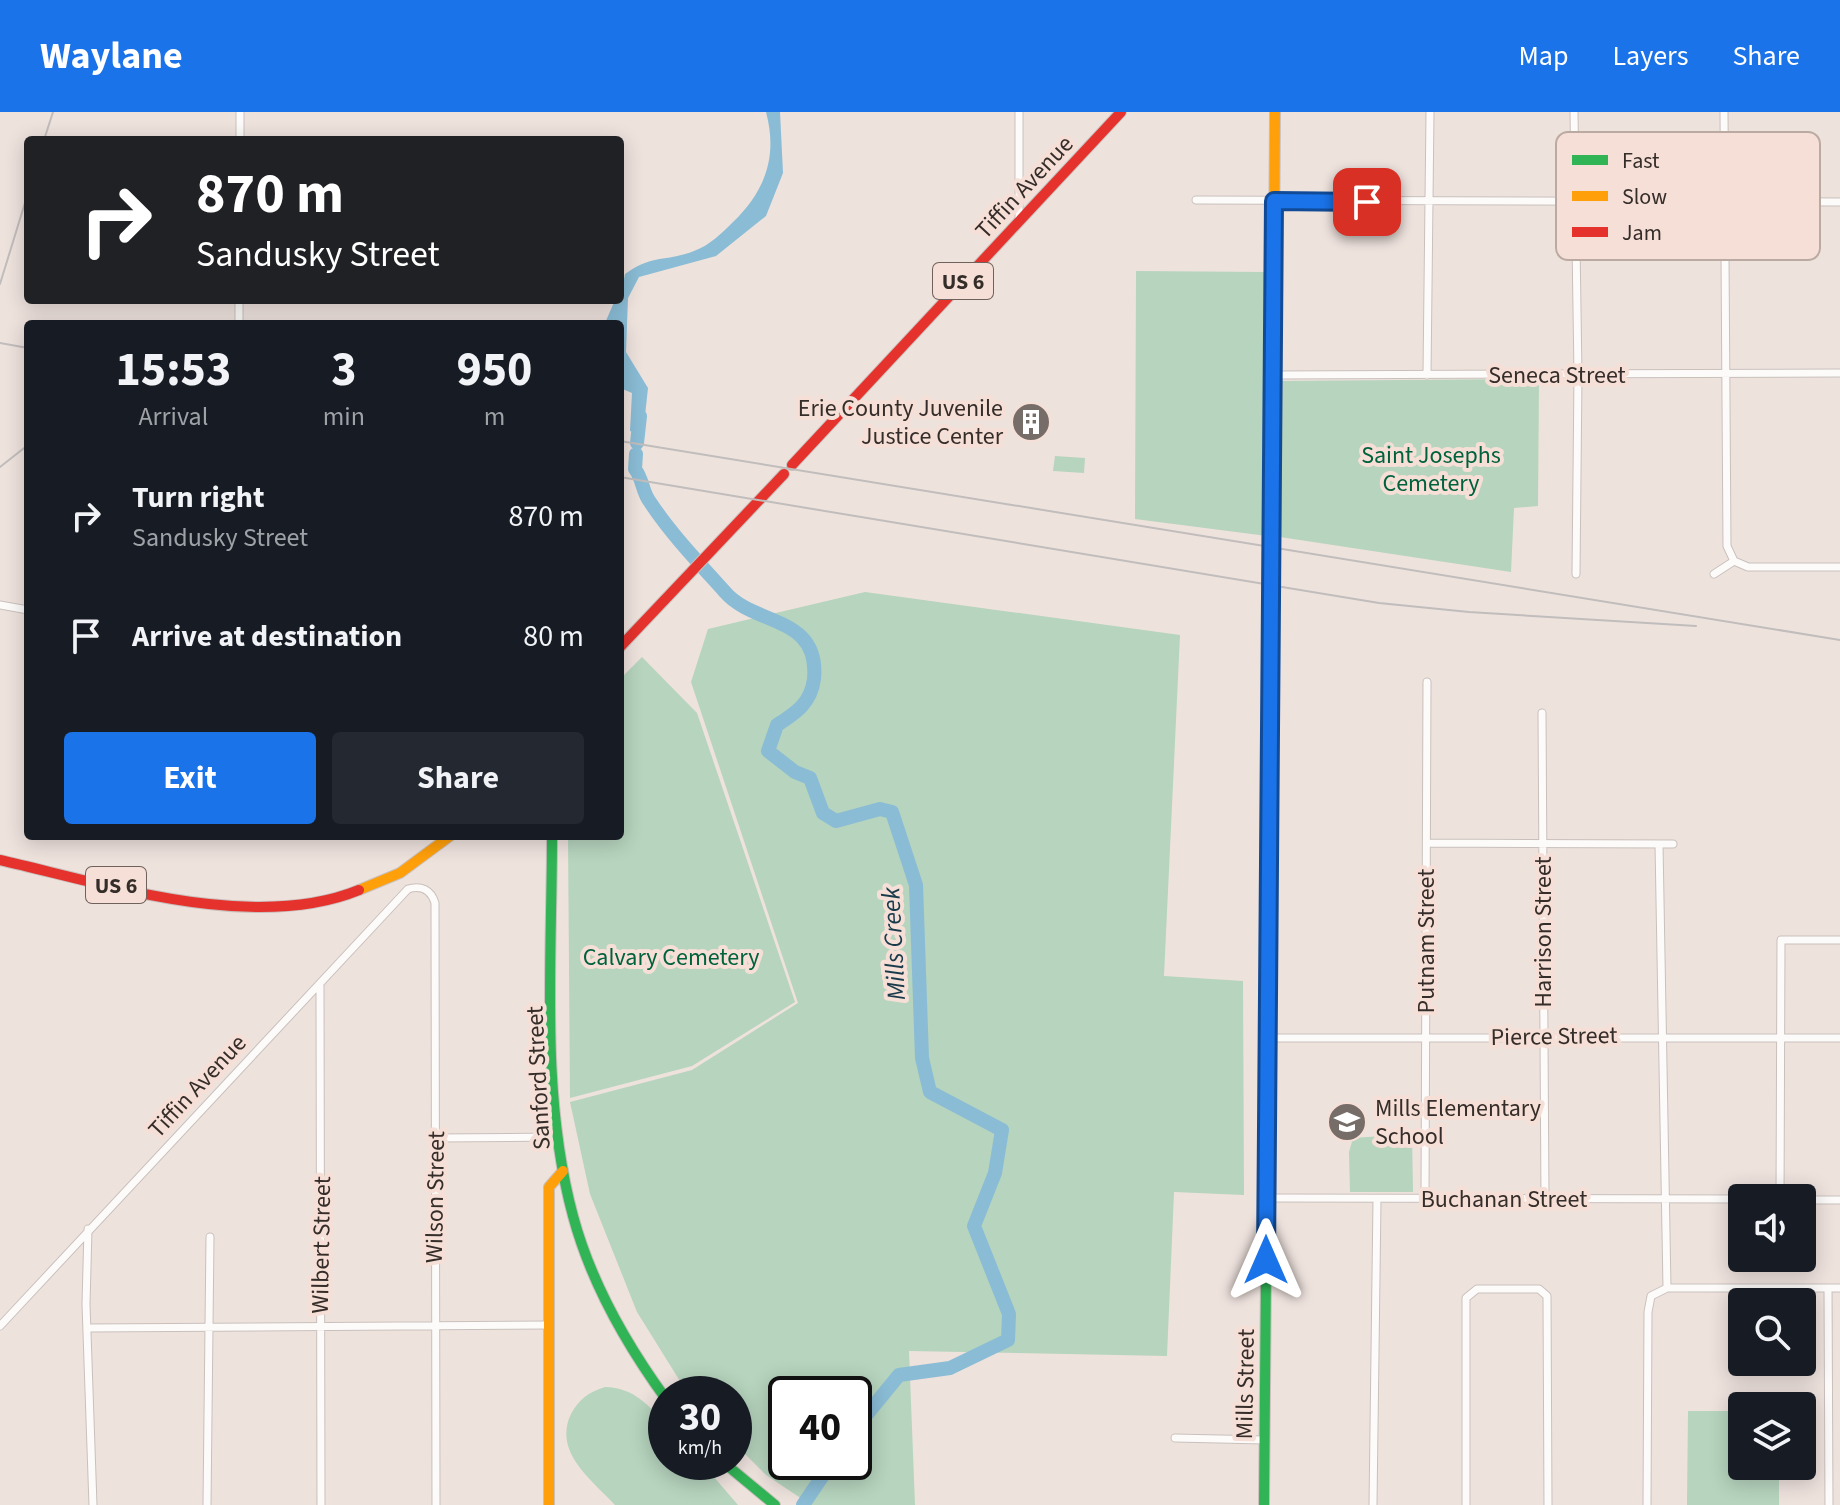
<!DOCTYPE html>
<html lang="en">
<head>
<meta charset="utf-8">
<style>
  :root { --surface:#171b24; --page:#242831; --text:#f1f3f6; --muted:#9ea1a6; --accent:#1a73e8 }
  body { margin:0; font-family:"Source Sans 3",sans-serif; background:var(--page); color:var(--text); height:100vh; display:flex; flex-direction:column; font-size:30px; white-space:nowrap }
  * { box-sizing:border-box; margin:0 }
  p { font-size:26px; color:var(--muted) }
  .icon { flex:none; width:44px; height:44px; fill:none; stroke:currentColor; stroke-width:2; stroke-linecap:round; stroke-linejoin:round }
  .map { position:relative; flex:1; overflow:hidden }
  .drawer { position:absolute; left:24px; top:208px; width:600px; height:520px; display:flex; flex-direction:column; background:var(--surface); border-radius:8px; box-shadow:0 4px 20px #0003 }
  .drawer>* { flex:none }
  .banner { position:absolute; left:24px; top:24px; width:600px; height:168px; border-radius:8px; box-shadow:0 4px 20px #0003; background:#202124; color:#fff; overflow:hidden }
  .controls { position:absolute; left:1728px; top:1072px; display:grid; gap:16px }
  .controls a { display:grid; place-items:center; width:88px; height:88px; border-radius:8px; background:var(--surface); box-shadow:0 4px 20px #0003; font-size:40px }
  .speed { position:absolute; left:648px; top:1264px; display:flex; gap:16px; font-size:40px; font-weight:700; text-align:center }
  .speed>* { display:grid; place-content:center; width:104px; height:104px; border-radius:50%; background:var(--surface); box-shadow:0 4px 20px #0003; line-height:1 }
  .speed small { font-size:20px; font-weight:400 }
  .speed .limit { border:4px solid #111; border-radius:12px; background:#fff; color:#111 }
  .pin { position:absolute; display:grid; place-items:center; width:68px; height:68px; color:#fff; margin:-34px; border-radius:16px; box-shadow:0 4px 12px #0006 }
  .me { position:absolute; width:88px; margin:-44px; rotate:0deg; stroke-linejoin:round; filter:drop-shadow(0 0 6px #0008) }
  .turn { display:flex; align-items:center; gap:28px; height:168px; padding:0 40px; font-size:36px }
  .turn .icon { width:104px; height:104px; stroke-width:2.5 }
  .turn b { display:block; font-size:56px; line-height:68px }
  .eta { display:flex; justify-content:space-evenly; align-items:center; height:136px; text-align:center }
  .eta b { font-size:48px; font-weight:700; line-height:56px }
  .button { display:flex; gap:16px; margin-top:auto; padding:16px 40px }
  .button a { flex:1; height:92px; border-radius:8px; background:var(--accent); color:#fff; font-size:32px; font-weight:700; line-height:92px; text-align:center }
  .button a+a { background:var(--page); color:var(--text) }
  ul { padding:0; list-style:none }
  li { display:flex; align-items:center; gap:24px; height:120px; padding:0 40px }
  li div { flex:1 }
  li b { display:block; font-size:30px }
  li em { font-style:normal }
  header { display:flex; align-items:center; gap:48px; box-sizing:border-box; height:112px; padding:0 40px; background:var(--accent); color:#fff }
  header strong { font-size:38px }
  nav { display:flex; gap:44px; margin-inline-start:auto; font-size:28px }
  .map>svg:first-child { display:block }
  .green { fill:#b6d4be; fill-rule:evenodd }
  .water { fill:#8abcd5 }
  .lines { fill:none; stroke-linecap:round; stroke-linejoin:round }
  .river { stroke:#8abcd5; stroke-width:14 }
  .street-casing { stroke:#c9c0bc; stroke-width:9 }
  .fast-casing { stroke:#c9c0bc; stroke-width:12 }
  .slow-casing { stroke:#c9c0bc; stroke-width:12 }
  .jam-casing { stroke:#c9c0bc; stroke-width:12 }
  .street { stroke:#fcfbfa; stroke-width:7 }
  .fast { stroke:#30b455; stroke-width:10 }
  .slow { stroke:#ff9f0a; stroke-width:10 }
  .jam { stroke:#e5322d; stroke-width:10 }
  .rail { stroke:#c0bdbc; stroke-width:2 }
  .route-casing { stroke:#114b97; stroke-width:20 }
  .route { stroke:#1a73e8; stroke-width:14 }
  .labels { text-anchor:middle; stroke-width:8; stroke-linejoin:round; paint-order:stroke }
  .shield { fill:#f5dfd6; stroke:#6f625d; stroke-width:2 }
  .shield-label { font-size:22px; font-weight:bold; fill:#352d29 }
  .street-label { font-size:24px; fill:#352d29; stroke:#f5dfd6 }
  .poi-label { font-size:24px; fill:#352d29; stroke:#f5dfd6; text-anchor:end }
  .park-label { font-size:24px; fill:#00613d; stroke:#f5dfd6 }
  .water-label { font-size:26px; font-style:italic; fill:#183a4b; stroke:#f5dfd6 }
  .key { fill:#f5dfd6; stroke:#bbaaa2; stroke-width:2 }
  .key-label { font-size:22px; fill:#352d29 }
</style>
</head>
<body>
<header>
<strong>Waylane</strong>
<nav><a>Map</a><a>Layers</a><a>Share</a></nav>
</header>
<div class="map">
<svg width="1840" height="1393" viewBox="0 0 1840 1393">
  <rect width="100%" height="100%" fill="#eee2dd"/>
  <path class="green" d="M1136,159L1267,160V424L1135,407Z
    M1539,267L1538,394L1514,396L1511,460L1280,425L1278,269Z
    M1055,344L1085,346L1084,361L1053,359Z
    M865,480L1180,523L1164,864L1243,869L1244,1083L1174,1080L1167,1244L909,1239L915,1393H811L766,1363L734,1331V1282H688L637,1200L590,1082L570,990L692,958L798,891L691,570L708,517ZM786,1282H854V1350H786Z
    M642,545L697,601L795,890L692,954L570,986L568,724H620V567Z
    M1412,1022L1413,1080H1350L1349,1040L1353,1026Z
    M605,1275C634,1276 647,1292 666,1312V1350H701L738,1393H615C591,1367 553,1340 571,1302C579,1287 589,1280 605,1275Z
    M1688,1299H1742V1354H1779V1393H1687Z"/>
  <path class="water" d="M766,0H780L783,61L766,104L716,144L639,165L628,186L626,240L648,276L643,322L630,319L632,281L620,276V212L605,211L615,188H620L625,162C653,142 666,150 694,139C710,133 721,122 733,110C765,79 778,45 766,0Z"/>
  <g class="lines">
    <path class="river" d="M637,331L640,304
      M636,342L635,357C643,367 642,380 650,390C671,422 699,451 725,480C754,514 820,503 814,567C811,591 796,601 777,613L768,639L795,660L810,666L823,701L836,709L880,697L892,700L916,773L922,946L930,980L1002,1018L995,1061L974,1114L1009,1202L1008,1228L950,1256L899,1263L854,1318
      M803,1393L832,1350"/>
    <g class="street-casing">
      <path id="street" d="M1019,0V107
        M1574,0L1578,263L1576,462
        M1724,0L1727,434L1734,449
        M240,28V0
        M1196,88L1840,90
        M239,212V188
        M1275,263L1840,261
        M1427,263L1430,0
        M1734,449L1748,455H1840
        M1714,462L1734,449
        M0,493L28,498
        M1542,601L1545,1088
        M1427,731L1673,732
        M1659,732L1667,1176
        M320,874L321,1393
        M1268,926H1840
        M436,1026L558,1025
        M1267,1086L1742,1087
        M1780,1086L1781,828H1840
        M1425,1088L1427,570
        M1802,1088H1840
        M88,1117L86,1192L93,1393
        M1828,1176L1829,1393
        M0,1214L408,777C421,773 431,778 435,791L436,1393
        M88,1216L549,1213
        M1175,1326L1264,1328
        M207,1393L210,1125
        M1373,1393L1377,1088
        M1466,1393V1186L1477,1177H1539L1547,1184L1548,1393
        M1647,1393L1648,1200L1651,1184L1667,1176H1840"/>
    </g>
    <g class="fast-casing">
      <path id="fast" d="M552,724C552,850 540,982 573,1104C591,1171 626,1232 666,1287
        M723,1350L775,1393
        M1264,1393L1269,806"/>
    </g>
    <g class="slow-casing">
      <path id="slow" d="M1272,435L1275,0
        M359,778L400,761L450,724
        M549,1393V1075L563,1059"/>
    </g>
    <g class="jam-casing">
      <path id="jam" d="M792,353L1121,0
        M620,535L784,362
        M0,748C106,772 254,821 359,778
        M1269,806L1272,435"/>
    </g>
    <use href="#street" class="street"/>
    <use href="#fast" class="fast"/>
    <use href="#slow" class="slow"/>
    <use href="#jam" class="jam"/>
    <path class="rail" d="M44,28L53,0
      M0,172L28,81
      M0,231L28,236
      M620,329L1840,528
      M0,355L28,333
      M620,365L1379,491L1469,500L1696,514"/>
  </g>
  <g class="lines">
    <g class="route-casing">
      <path id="route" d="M1266,1148L1274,89L1367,90"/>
    </g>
    <use href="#route" class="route"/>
  </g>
  <defs>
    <g id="building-disc" transform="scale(2)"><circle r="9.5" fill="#766c68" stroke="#f5dfd6"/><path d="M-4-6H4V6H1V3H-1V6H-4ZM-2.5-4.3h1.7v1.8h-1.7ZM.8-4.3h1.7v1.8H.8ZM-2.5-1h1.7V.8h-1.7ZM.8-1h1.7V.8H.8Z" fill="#fff"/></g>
    <g id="school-disc" transform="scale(2)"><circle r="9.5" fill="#766c68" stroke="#f5dfd6"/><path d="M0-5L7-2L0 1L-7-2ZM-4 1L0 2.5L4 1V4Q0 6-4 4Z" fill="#fff"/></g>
  </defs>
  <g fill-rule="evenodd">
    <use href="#building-disc" x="1031" y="310"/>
    <use href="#school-disc" x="1347" y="1010"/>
  </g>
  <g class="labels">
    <g class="shield">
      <rect x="933" y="151" width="60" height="36" rx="6"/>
      <rect x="86" y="755" width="60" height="36" rx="6"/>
    </g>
    <g class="shield-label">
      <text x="963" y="177">US 6</text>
      <text x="116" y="781">US 6</text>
    </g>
    <g class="street-label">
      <text transform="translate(1024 75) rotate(-47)" y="8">Tiffin Avenue</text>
      <text x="1557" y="271">Seneca Street</text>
      <text transform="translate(1543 820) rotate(-90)" y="8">Harrison Street</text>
      <text transform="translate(1426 829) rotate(-90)" y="8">Putnam Street</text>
      <text transform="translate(1554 924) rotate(-1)" y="8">Pierce Street</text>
      <text transform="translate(538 966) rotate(-93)" y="8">Sanford Street</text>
      <text transform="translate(197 974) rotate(-47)" y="8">Tiffin Avenue</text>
      <text transform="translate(435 1085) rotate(-89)" y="8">Wilson Street</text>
      <text x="1504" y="1095">Buchanan Street</text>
      <text transform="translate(321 1133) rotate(-89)" y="8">Wilbert Street</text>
      <text transform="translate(1245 1272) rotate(-89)" y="8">Mills Street</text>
    </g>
    <g class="poi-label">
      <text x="1003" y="304">Erie County Juvenile<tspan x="1003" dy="28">Justice Center</tspan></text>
      <text x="1375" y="1004" text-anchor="start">Mills Elementary<tspan x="1375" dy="28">School</tspan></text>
    </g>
    <g class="park-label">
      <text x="1431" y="351">Saint Josephs<tspan x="1431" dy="28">Cemetery</tspan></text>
      <text x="671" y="853">Calvary Cemetery</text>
    </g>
    <g class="water-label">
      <text transform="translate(893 832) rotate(-93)" y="9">Mills Creek</text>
    </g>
  </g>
  <rect x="1556" y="20" width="264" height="128" rx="12" class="key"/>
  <rect x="1572" y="43" width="36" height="10" fill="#30b455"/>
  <rect x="1572" y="79" width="36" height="10" fill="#ff9f0a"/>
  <rect x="1572" y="115" width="36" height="10" fill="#e5322d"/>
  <g class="key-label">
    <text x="1622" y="56">Fast</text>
    <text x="1622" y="92">Slow</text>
    <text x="1622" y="128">Jam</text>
  </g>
</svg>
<div class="controls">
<a><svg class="icon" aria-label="sound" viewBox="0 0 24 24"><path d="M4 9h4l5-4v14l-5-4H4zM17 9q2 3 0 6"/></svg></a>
<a><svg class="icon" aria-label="search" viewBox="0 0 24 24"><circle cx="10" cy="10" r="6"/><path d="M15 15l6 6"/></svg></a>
<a><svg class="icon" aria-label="layers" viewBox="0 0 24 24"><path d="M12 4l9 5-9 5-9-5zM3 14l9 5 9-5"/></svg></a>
</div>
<div class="speed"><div>30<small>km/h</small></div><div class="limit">40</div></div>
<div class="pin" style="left:1367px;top:90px;background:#d93025"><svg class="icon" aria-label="arrive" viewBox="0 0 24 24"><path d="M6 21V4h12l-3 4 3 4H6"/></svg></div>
<svg class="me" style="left:1266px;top:1148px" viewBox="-20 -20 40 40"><path d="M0-17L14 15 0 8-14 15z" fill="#1a73e8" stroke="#fff" stroke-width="4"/></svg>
<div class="banner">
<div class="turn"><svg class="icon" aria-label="right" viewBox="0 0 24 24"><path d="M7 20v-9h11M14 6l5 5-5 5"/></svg><div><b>870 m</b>Sandusky Street</div></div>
</div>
<section class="drawer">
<div class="eta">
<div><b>15:53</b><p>Arrival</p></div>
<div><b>3</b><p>min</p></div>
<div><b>950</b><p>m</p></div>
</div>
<ul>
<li><svg class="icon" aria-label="right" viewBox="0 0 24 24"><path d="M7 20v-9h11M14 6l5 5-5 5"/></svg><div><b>Turn right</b><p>Sandusky Street</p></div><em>870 m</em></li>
<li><svg class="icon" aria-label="arrive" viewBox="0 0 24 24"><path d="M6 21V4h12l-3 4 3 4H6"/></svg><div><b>Arrive at destination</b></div><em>80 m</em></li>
</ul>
<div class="button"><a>Exit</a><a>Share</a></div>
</section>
</div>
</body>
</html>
